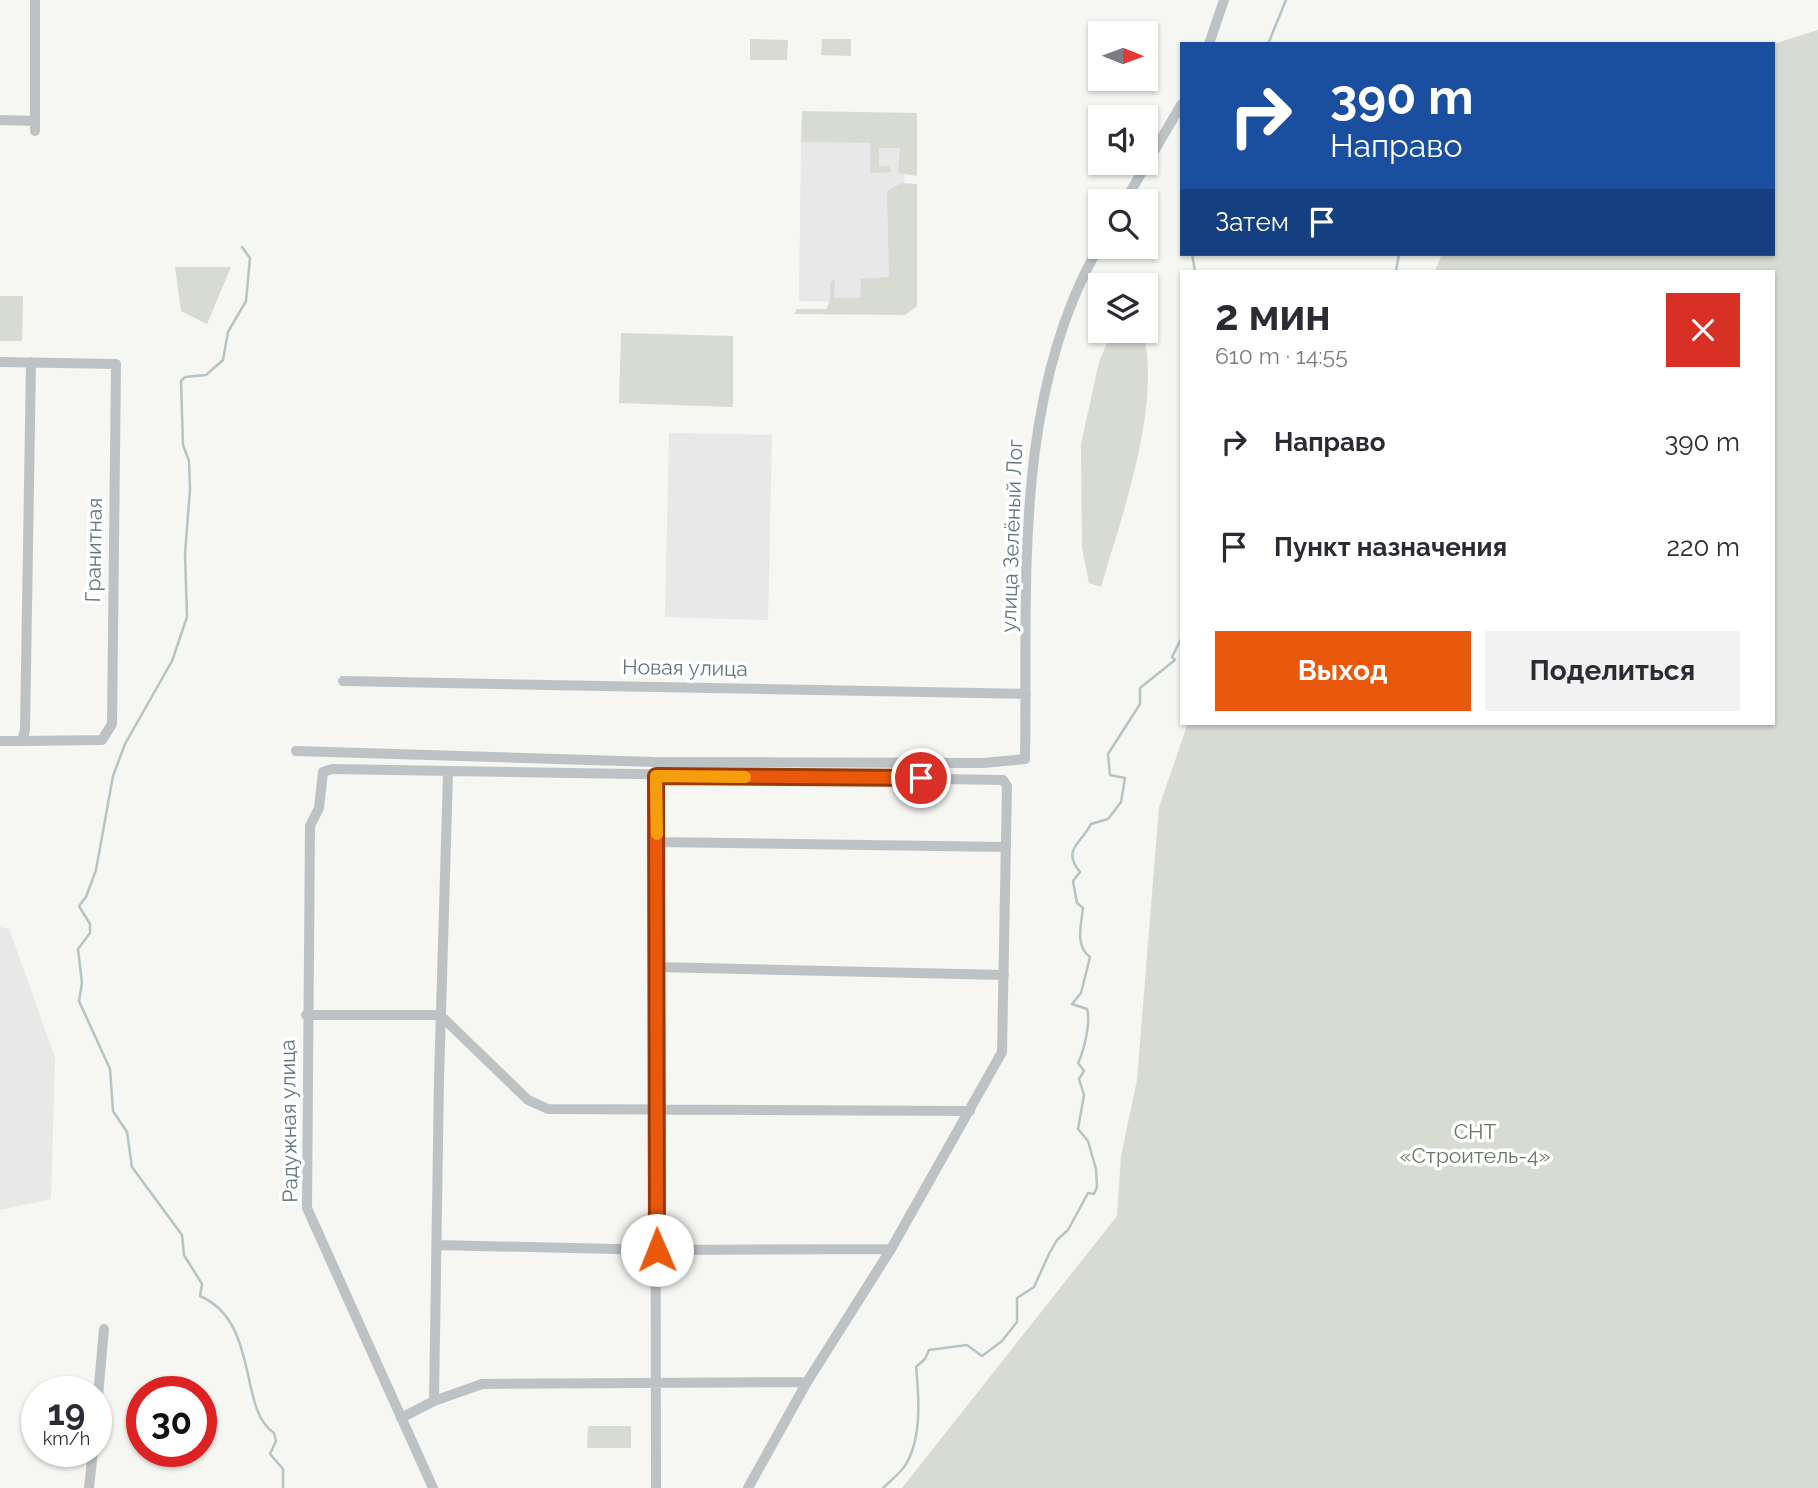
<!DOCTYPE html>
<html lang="ru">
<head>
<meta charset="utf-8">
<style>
  :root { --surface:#fff; --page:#f2f2f3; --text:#2b2b33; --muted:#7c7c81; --accent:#ea580c }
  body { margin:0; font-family:Raleway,sans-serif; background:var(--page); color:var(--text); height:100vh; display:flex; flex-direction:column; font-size:26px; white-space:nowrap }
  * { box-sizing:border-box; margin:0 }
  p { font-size:23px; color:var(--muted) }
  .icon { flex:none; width:38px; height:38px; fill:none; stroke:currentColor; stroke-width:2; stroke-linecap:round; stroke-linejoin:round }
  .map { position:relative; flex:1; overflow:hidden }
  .side { position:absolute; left:1180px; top:270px; width:595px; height:455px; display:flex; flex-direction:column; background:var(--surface); border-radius:0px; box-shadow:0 2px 5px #0004 }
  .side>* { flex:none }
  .hud { position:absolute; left:1180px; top:42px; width:595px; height:214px; border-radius:0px; box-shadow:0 2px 5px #0004; background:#1a4fa0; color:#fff; overflow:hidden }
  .needle { width:46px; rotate:91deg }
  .fabs { position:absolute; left:1088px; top:21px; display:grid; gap:14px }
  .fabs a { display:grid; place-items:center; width:70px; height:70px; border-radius:0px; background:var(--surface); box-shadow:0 2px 5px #0004; font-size:35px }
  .speed { position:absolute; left:21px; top:1376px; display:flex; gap:14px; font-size:35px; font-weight:700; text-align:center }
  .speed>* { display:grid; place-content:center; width:91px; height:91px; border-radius:50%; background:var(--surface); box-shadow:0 2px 5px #0004; line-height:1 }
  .speed small { font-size:18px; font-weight:400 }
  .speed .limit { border:10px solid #d22; background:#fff; color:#111 }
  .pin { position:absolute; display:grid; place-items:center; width:60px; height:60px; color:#fff; margin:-30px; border:4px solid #fff; border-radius:50%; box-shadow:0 2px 7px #0007 }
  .me { position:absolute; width:77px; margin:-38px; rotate:359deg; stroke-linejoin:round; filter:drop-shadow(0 0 5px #0008) }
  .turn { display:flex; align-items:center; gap:24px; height:147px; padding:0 35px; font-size:32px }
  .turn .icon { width:91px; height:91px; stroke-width:2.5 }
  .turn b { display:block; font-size:49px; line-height:60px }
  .then { display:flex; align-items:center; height:66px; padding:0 35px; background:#0003; gap:14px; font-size:26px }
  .round { display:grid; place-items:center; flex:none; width:74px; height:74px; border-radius:0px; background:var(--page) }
  .head { display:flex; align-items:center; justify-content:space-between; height:119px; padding:0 35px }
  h1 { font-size:42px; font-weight:700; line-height:52px }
  .primary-button { display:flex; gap:14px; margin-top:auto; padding:14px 35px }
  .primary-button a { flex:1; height:80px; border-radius:0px; background:var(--accent); color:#fff; font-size:28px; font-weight:700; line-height:80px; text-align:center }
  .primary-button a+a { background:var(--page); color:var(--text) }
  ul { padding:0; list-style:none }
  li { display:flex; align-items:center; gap:21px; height:105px; padding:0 35px }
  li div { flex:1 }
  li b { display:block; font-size:26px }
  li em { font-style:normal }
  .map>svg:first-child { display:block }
  .built { fill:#e7e8e7 }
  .green { fill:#d7dbd2 }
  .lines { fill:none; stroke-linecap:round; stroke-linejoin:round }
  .stream { stroke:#b5c4c6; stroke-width:2.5 }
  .minor { stroke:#bdc3c5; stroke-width:10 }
  .route-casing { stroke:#983908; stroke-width:18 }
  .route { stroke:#ea580c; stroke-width:12 }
  .slow { stroke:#f59e0b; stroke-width:12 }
  .labels { text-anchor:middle; stroke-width:7; stroke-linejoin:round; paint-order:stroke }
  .street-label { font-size:21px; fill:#62767d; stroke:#fff }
  .park-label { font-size:21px; fill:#687661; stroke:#fff }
</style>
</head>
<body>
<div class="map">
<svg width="1818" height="1488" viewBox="0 0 1818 1488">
  <rect width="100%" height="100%" fill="#f6f6f3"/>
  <path class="built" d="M801,142L905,144L902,303L799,301Z
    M669,433L772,435L768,620L665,617Z
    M0,927L9,929L55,1057L51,1199L0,1210Z"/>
  <path class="green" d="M1818,30V1488H902L1117,1216L1121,1156L1137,1080L1159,807L1188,723H1773V271H1435L1442,254H1773V44Z
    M750,39L788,40L787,60H750Z
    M822,39H851V56L821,55Z
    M802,111L917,113V176L898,173L900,148H879V166H889L892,172L870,173V143L801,142Z
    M902,183L917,184V306L905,315L794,314L797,309H826L830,301V283L835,278L834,298H860L861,279L889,277L887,191Z
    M175,267H231L207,324L181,311Z
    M0,296H23L22,341H0Z
    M1112,331H1143C1162,405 1122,515 1101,587L1089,583L1082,548L1081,444L1099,362Z
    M621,333L733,336V407L619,403Z
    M588,1426H631V1448H587Z"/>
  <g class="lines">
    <path class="stream" d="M1268,44L1286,0
      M242,247L250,258L246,301L228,332L223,360L206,375L185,377L181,381L183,445L189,461L190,489L185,554L187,617L172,661L125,744L113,776L96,870L86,897L79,906L90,924V933L78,949L82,983L79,1001L110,1069L113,1111L127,1132L132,1167L182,1235L184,1255L202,1284L200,1296C260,1322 238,1410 274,1433L276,1441L270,1454L283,1469V1488
      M1192,254L1195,271
      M1396,271L1399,254
      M883,1488C890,1481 901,1473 906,1464C922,1437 919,1397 916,1367L925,1359L929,1350L967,1345L982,1356L1002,1341L1017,1322V1298L1034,1287L1049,1254L1057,1240L1068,1230L1088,1193L1094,1194L1097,1187L1096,1169L1088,1141L1078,1129L1084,1095L1079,1079L1084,1071L1078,1063C1084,1051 1091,1021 1087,1009L1072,1004L1081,993L1090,957C1075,946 1081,926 1083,908L1077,903L1073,881L1080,872C1061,849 1082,843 1091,824L1108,819L1121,802L1125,778L1110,775L1108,754L1140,704V688L1175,660L1172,657L1181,639"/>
    <path class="minor" d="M1209,44L1224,0
      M0,120L35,121
      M35,131V0
      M1125,201L1181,105
      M0,362L116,364L112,724L102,740L22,741
      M343,681L1026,694
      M0,741H22L25,730L31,362
      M296,751L654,762L983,763L1025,759C1028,588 1011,396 1101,243
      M655,776L656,1488
      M657,842L1006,847
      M657,967L1004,975
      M306,1015H440L528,1100L548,1109L970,1111
      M437,1245L657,1250L891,1249
      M434,1401L439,1079L448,773
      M401,1418L434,1401L482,1384L807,1382
      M96,1419L104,1329
      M89,1488L93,1451
      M433,1488L307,1208L310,826L319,808L323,772L332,769L1003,780L1007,786L1002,1052L891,1249L807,1382L748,1488"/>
  </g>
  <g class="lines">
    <g class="route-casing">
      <path id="route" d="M657,1250L656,776L921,778"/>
    </g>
    <use href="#route" class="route"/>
    <path class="slow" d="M657,834L656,776L745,777"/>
  </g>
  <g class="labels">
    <g class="street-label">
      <text transform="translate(1012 536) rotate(-88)" y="7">улица Зелёный Лог</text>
      <text transform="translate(94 550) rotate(-89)" y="7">Гранитная</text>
      <text transform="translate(685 668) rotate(1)" y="7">Новая улица</text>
      <text transform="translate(289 1121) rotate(-91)" y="7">Радужная улица</text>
    </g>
    <g class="park-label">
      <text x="1475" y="1139">СНТ<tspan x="1475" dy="24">«Строитель-4»</tspan></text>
    </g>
  </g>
</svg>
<div class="fabs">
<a><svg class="needle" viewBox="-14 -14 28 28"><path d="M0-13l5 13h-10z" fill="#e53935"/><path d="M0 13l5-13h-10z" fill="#7c7c81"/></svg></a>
<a><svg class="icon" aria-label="sound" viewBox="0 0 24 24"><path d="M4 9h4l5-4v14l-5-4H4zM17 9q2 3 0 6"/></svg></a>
<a><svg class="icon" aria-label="search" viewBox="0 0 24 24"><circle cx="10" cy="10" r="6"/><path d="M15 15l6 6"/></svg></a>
<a><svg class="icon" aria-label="layers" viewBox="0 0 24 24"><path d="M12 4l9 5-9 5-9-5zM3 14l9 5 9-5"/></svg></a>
</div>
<div class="speed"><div>19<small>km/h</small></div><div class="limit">30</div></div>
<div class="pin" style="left:921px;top:778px;background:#d93025"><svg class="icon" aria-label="arrive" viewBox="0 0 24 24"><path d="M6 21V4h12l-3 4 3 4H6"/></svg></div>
<svg class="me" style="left:657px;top:1250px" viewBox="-20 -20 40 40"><circle r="19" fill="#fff"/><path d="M0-13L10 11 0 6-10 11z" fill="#ea580c"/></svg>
<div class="hud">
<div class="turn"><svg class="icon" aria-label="right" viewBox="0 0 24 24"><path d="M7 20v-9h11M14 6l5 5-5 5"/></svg><div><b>390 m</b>Направо</div></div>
<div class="then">Затем<svg class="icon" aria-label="arrive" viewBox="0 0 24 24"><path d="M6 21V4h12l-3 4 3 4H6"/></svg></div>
</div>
<section class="side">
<div class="head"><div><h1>2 мин</h1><p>610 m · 14:55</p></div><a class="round" style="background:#d93025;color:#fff"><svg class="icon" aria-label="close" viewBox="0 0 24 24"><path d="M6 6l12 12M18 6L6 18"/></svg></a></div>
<ul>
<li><svg class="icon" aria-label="right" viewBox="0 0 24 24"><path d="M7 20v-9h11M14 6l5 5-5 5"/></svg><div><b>Направо</b></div><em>390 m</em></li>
<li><svg class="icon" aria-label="arrive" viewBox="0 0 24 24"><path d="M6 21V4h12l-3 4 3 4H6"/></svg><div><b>Пункт назначения</b></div><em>220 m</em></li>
</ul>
<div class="primary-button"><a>Выход</a><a>Поделиться</a></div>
</section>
</div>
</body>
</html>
